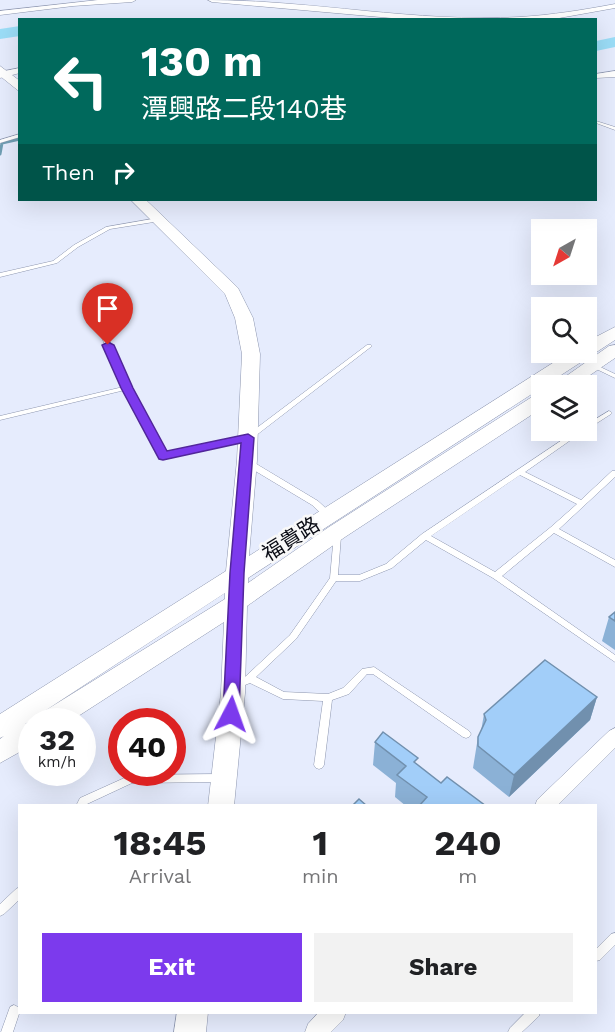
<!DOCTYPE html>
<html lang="en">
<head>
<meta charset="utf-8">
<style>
  :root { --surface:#fff; --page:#f2f2f2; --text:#202124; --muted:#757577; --accent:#7c3aed }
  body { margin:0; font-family:"Work Sans","Noto Sans TC",sans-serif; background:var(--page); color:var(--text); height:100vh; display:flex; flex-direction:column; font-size:22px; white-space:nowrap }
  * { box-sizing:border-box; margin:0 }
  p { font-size:20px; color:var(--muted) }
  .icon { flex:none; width:33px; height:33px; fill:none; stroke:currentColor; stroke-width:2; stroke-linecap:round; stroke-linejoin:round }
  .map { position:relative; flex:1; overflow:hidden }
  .details { position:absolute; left:18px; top:804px; width:579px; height:210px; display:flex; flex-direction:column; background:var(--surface); border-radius:0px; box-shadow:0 6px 24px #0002 }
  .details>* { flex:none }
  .banner { position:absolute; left:18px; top:18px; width:579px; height:183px; border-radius:0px; box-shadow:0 6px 24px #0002; background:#00695c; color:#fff; overflow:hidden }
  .needle { width:39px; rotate:219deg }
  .controls { position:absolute; left:531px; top:219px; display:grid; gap:12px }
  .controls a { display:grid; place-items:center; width:66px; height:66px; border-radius:0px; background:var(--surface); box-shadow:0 6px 24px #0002; font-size:30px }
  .speed { position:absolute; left:18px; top:708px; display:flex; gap:12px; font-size:30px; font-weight:700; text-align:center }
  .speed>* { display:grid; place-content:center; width:78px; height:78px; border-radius:50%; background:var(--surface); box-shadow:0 6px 24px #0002; line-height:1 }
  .speed small { font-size:15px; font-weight:400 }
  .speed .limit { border:9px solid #d22; background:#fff; color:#111 }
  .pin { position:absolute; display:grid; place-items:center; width:51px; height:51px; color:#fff; margin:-62px -26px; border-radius:50% 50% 50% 0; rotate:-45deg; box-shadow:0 0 6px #0007 }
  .pin .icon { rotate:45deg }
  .me { position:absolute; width:66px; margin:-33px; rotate:4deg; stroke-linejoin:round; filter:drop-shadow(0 0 4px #0008) }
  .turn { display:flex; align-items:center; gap:21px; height:126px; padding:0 24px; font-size:27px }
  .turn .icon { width:78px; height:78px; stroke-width:2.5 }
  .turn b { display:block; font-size:42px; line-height:51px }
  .then { display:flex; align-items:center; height:57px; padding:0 24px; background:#0003; gap:12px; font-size:22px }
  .eta { display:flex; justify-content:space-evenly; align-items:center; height:102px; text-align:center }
  .eta b { font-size:36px; font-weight:700; line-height:42px }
  .cta { display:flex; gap:12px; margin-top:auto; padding:12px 24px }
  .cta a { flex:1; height:69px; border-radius:0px; background:var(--accent); color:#fff; font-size:24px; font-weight:700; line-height:69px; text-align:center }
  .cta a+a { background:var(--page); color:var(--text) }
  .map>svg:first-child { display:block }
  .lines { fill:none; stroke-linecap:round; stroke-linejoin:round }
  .stream { stroke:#6f9eb3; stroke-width:3 }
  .river { fill:#9bddf7; fill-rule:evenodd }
  .lane-casing { stroke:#8d96af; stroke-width:1 }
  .street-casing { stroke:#8d96af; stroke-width:1 }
  .secondary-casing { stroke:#8d96af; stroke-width:1 }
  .lane { fill:#fff; fill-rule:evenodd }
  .street { fill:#fff; fill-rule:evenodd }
  .secondary { fill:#fff; fill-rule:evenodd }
  .wall { fill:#8bb1d6 }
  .shaded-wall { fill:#7190ae }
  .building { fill:#a2cef9; stroke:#7190ae; stroke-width:1.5 }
  .route { fill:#7c3aed; stroke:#51269a; stroke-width:1.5 }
  .labels { text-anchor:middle; stroke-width:5; stroke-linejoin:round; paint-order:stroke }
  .street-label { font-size:21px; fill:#090b14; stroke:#f9f9f9 }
</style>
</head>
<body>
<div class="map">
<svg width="615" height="1032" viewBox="0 0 615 1032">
  <rect width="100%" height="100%" fill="#e6ecfd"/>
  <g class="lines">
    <path class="stream" d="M0,154L2,143L20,139"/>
    <path class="river" d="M20,26V36L0,39V29Z
      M615,37V47L596,51V41Z"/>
    <g class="lane-casing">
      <path id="lane" d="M596,121L615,127V130L596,123Z
        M20,134V137L0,143V140Z
        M158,218L160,219V221L110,229L78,247L57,263L0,277V273L53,261L74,245L106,227Z
        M99,322L102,324L130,388L165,453L246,436L367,345H371L372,346L250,440L163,458L159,456L125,390L0,420V416L123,387L96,324Z
        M592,363L615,374V378L590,366L589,365L590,364Z
        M609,411L611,412L612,413L611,414L586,430V425Z
        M577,430H585L525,472L581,500L612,471H615V477L559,529L615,560V567L554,533L502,576L615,655V662L493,578L426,540L392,568L360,581H336L296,639L256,677L284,692L328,694L343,688L362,669L374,667L469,731L471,734L469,737L466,738L463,737L373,674H367L349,694L332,700L324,765L322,768L319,769L316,768L314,765L323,701L283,699L250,683L245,685L242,684L241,682L246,676L290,635L330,578L334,534L337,533L341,536L338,575H359L386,564L422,534ZM520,475L577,504L551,527L495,572L431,536Z
        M247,462H253L318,501L331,513L332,515L331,517H325L312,505L247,466L246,464Z
        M221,774L224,775L226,778L224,781L221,782L132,783L87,804L86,806H76L80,798L131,775Z
        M20,887V899L4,914L0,916V904L16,889Z
        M615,933V945L600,960L596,961V949L611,934Z
        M14,1005L18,1007L20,1011L13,1032H1L10,1007Z
        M526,1012H540L539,1016L522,1032H508L510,1028Z"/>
    </g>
    <g class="street-casing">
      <path id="street" d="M98,0H136L132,2L73,6L0,15V11Z
        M208,0C312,0 416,23 520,17C552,15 583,10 615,4V8L548,20H414L212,2Z
        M20,68V73L0,78V72Z
        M615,71V77L596,78V74Z
        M615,728V748L557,806H535L537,800L609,731Z
        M319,1012H346L343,1020L331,1032H305L308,1024Z"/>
    </g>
    <g class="secondary-casing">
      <path id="secondary" d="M0,66L20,81V92L0,76Z
        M131,200H146L238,288L253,318L260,354L257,460L249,556L570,352H586V342L615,327V340L248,578V583L329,527L535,395L542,393V408L345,537L247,606L245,693L234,806H208L221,693L224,622L69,722H36L39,715L25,724L32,722V745L0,763V739L4,736L0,738V714L226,571L237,460L242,354L235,318L225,294ZM225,593V599L43,712Z
        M615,345V358L574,386H552L609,346Z
        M177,1012H208L206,1032H174Z"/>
    </g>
    <use href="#lane" class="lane"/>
    <use href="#street" class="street"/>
    <use href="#secondary" class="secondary"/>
  </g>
  <path class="wall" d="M615,612V650L602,641L609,617Z
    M597,697L590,720L509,797L473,768L478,737L481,731L484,714Z
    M375,742L417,764L441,783L486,806H406L395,797L396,783L373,765Z"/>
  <path class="shaded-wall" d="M597,697L590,720L509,797L514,775Z"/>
  <path class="building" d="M615,612V621L609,617Z
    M545,660L597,697L514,775L478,746V737L486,720L484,714Z
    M383,732L418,758L414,762L441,783L447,777L486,806H419L427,797L397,775L406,766L375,742Z
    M359,799L367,806H352Z"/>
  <path class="route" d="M108,342L114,345L133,388L167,451L248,434L254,438L244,573L239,714L237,719L231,721L226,719L223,714L230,573L241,443L163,460L159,459L121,388L102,345Z"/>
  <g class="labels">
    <g class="street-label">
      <text transform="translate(291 539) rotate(-32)" y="7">福貴路</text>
    </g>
  </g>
</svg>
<div class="controls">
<a><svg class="needle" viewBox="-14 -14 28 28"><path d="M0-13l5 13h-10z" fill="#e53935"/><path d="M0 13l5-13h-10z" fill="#757577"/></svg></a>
<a><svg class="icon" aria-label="search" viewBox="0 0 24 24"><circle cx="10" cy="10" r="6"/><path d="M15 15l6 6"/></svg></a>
<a><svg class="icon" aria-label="layers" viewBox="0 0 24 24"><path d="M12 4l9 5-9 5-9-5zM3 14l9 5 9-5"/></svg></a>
</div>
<div class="speed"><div>32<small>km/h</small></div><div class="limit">40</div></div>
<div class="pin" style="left:108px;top:345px;background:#d93025"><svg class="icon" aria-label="arrive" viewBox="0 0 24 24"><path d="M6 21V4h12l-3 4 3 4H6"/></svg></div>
<svg class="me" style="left:231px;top:714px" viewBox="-20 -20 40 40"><path d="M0-17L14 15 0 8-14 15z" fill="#7c3aed" stroke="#fff" stroke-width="4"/></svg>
<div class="banner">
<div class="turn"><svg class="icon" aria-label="left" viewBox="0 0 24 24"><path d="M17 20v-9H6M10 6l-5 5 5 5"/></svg><div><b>130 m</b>潭興路二段140巷</div></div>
<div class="then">Then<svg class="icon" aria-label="right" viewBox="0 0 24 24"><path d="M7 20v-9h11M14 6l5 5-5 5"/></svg></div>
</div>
<section class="details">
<div class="eta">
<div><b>18:45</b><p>Arrival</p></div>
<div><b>1</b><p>min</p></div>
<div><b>240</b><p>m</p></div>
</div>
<div class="cta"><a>Exit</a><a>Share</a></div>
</section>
</div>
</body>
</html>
